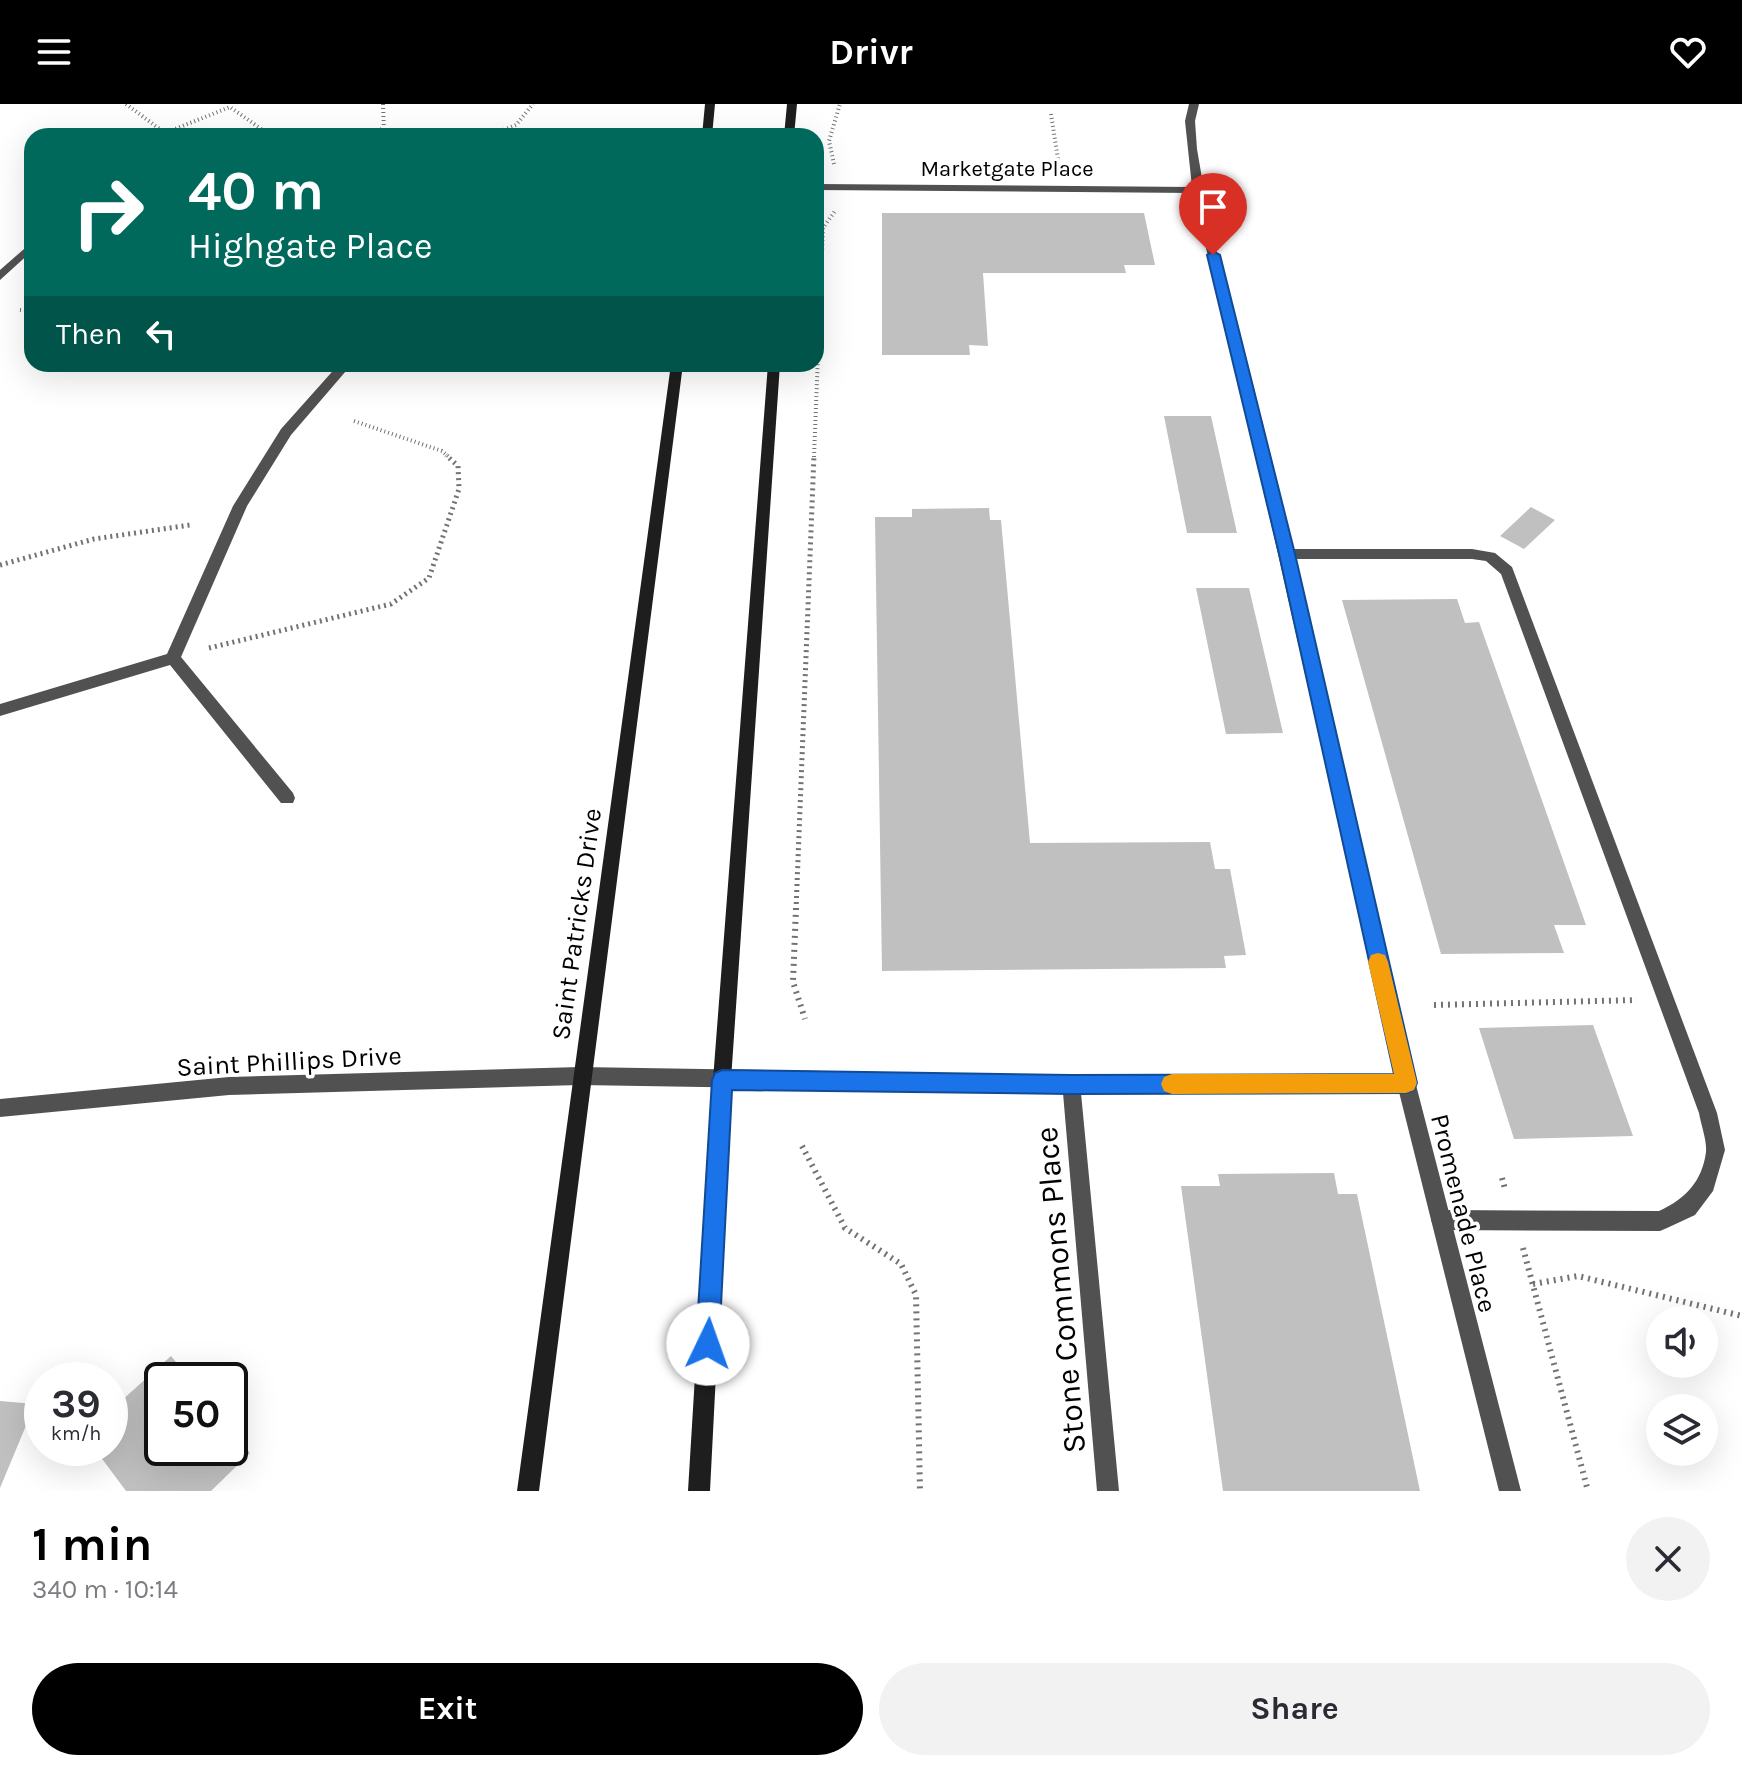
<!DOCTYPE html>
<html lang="en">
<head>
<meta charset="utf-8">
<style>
  :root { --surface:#fff; --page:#f2f2f3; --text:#2b2b33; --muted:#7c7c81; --accent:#000 }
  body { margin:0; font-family:Karla,sans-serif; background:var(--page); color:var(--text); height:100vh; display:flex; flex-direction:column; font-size:30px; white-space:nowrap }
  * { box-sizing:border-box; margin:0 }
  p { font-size:26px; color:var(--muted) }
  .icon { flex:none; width:44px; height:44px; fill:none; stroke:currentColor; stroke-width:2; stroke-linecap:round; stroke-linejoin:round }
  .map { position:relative; height:1387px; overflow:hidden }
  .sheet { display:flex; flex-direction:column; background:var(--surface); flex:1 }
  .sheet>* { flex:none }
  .hud { position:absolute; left:24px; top:24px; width:800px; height:244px; border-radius:24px; box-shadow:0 8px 32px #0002; background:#00695c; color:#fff; overflow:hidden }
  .fabs { position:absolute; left:1646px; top:1202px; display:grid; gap:16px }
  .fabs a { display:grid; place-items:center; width:72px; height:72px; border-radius:50%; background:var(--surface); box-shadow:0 8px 32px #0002; font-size:40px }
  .speed { position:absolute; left:24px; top:1258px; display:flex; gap:16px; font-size:40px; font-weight:700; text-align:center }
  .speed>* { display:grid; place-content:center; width:104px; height:104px; border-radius:50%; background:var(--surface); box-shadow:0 8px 32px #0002; line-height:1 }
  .speed small { font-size:20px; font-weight:400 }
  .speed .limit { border:4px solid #111; border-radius:12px; background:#fff; color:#111 }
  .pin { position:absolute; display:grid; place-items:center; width:68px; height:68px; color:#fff; margin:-82px -34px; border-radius:50% 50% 50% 0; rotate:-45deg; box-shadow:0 0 8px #0007 }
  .pin .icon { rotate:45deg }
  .me { position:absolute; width:88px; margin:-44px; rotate:3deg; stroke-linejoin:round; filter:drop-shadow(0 0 6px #0008) }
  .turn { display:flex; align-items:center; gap:28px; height:168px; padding:0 32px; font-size:36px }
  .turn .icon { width:104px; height:104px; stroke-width:2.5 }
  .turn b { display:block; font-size:56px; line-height:68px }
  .then { display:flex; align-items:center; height:76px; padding:0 32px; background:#0003; gap:16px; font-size:30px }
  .round { display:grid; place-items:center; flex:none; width:84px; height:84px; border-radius:42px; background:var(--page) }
  .overview { display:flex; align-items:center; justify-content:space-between; height:136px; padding:0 32px }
  h1 { font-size:48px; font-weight:700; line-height:60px; color:var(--accent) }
  .cta { display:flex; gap:16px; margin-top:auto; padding:16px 32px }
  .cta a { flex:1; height:92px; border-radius:48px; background:var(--accent); color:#fff; font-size:32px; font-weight:700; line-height:92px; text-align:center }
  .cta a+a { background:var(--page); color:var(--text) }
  header { display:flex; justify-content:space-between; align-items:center; height:104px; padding:0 32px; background:var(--accent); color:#fff; font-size:36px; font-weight:700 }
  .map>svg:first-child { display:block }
  .building { fill:#c0c0c0 }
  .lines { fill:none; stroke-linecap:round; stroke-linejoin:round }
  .path-far2 { stroke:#737373; stroke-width:4; stroke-dasharray:1 3; stroke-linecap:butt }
  .path-far1 { stroke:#737373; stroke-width:5; stroke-dasharray:2 4; stroke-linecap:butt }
  .path { stroke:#737373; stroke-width:6; stroke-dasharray:2 5; stroke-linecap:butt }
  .lane { fill:#515151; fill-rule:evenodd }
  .street { fill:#515151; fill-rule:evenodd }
  .secondary { fill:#1e1e1e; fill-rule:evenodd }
  .route { fill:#1a73e8; stroke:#114b97; stroke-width:2 }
  .slow { fill:#f59e0b }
  .labels { text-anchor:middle; stroke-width:7; stroke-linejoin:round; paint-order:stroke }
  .far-street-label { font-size:22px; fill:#000; stroke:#fff }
  .street-label { font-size:26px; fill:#000; stroke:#fff }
  .near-street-label { font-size:32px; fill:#000; stroke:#fff }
</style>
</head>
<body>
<header><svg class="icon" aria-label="menu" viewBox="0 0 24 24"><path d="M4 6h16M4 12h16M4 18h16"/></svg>Drivr<svg class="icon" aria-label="heart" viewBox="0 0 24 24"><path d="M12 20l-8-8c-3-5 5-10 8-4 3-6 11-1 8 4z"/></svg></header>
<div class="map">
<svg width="1742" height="1387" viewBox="0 0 1742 1387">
  <rect width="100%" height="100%" fill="#fff"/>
  <path class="building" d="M882,109H1144L1155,161H1124L1126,169H983L988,242L969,241L970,251H882Z
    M1164,312H1211L1237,429H1187Z
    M1531,403L1555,416L1524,445L1500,432Z
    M989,404L990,416H1001L1030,739L1210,738L1215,765H1230L1246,851L1224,852L1226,864L882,867L875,413H912V405Z
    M1196,484H1249L1283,629L1226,630Z
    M1457,495L1465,519L1479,518L1586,821H1554L1564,849L1441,850L1342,496Z
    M1593,921L1633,1032L1514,1035L1479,924Z
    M1334,1069L1338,1090H1357L1420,1387H1223L1181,1082H1220L1218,1070Z
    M171,1252L191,1276H162V1344H230V1324L250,1349L211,1387H126L94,1344H110V1307Z
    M0,1297L35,1300L0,1384Z"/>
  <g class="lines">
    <path class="path-far2" d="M126,0L165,29L230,3L271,32
      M383,0L384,28L389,32
      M1051,10L1058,55
      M366,32L384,24
      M489,32L516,21L533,0
      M834,60L829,37L840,0
      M20,206L32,207
      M354,317L442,347L449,353
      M814,353L823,124L835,107"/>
    <path class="path-far1" d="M0,461L94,435L190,421
      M209,544L391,500L429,474L459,385L458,362L446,351
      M796,806L814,351"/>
    <path class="path" d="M796,804L793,878L805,915
      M1434,901L1637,896
      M802,1042L845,1124L901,1160L916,1191L920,1387
      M1502,1074L1505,1085
      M1523,1144L1588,1387
      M1533,1180L1578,1172L1742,1212"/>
    <path class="lane" d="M1287,445H1472L1495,449L1512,463L1717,1009L1725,1046L1713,1087L1695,1111L1667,1124L1660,1127L1441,1126L1434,1123L1431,1116L1434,1109L1441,1106L1659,1107C1685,1095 1702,1078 1706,1048C1707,1036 1701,1021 1699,1009L1501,470L1486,457L1472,455H1287L1280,450Z"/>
    <path class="street" d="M1189,0H1199L1195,17L1197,45L1210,121L1287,432L1415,977L1521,1387H1499L1399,988L1081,989L1119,1387H1097L1063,989L580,981L229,991L0,1013V995L229,973L580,963L1071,971L1395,970L1274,432L1193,89L816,86V80L1192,83L1185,17Z
      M32,138V147L0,176V166Z
      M339,260H352L291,331L247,402L181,553L293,689L295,694L293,699H281L170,561L0,612V600L167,550L233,402L281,325Z"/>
    <path class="secondary" d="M705,0H715L712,32H702Z
      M787,0H797L794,32H784Z
      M671,260H683L539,1387H517Z
      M768,260H780L731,976L710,1387H688L713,976Z"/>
  </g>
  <path class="route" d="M1213,147L1220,151L1295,450L1417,979L1414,986L1406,989L1071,990L732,986L719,1240L716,1248L708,1252L700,1248L696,1240L712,976L715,969L722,966L1071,971L1394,970L1279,450L1207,151Z"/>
  <path class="slow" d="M1378,849L1385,851L1388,858L1417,979L1414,986L1406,989L1172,990L1164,987L1161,980L1164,973L1172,970H1394L1368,858L1371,851Z"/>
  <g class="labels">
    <g class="far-street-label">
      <text x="1007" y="72">Marketgate Place</text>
    </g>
    <g class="street-label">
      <text transform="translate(576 820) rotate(-82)" y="9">Saint Patricks Drive</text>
      <text transform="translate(289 957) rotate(-3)" y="9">Saint Phillips Drive</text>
      <text transform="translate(1464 1109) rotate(76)" y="9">Promenade Place</text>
    </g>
    <g class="near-street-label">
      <text transform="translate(1060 1186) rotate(-95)" y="11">Stone Commons Place</text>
    </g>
  </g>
</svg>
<div class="fabs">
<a><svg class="icon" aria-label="sound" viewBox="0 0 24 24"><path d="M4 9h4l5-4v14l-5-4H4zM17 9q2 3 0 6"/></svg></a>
<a><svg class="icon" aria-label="layers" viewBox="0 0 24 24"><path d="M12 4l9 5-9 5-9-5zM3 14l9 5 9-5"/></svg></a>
</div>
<div class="speed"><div>39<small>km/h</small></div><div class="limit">50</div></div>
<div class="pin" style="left:1213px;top:151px;background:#d93025"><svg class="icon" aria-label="arrive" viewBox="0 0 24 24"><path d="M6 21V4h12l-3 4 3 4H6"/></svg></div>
<svg class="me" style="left:708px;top:1240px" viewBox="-20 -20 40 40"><circle r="19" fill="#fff"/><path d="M0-13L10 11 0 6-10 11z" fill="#1a73e8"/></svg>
<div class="hud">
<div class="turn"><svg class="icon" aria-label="right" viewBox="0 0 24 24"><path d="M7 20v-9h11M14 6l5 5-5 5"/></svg><div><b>40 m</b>Highgate Place</div></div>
<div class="then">Then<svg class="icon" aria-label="left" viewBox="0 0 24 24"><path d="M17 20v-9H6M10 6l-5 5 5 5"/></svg></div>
</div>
</div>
<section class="sheet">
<div class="overview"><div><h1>1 min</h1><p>340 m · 10:14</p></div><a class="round"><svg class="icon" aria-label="close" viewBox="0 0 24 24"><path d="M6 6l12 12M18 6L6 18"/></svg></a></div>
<div class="cta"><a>Exit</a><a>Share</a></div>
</section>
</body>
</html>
